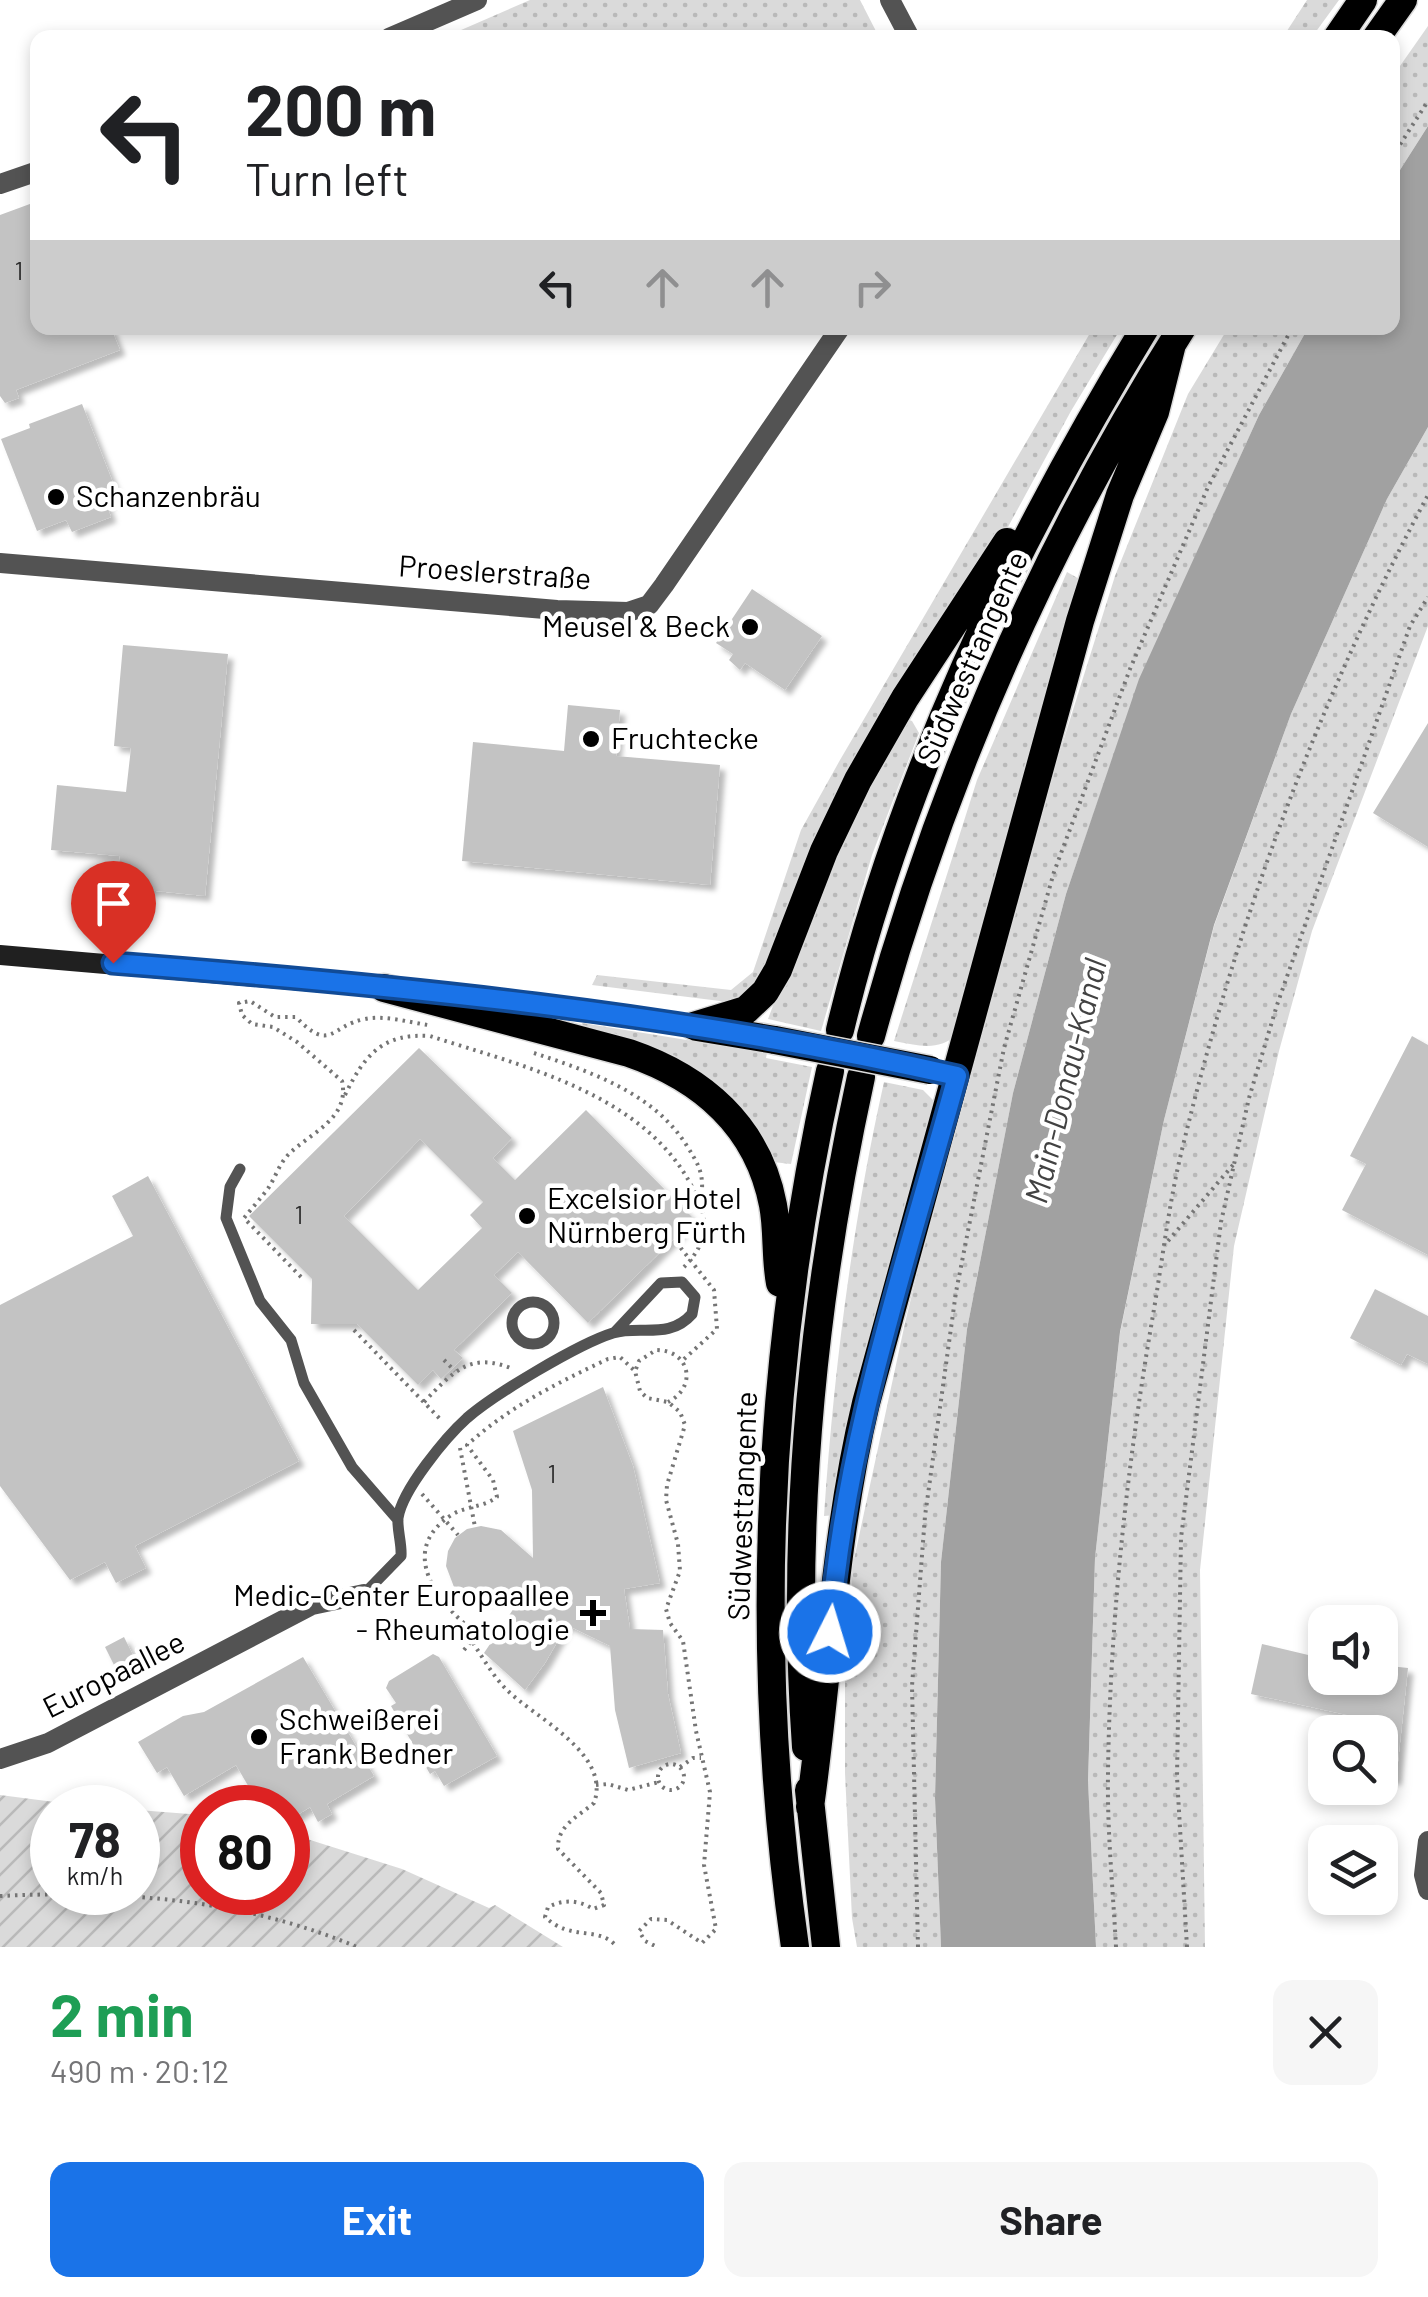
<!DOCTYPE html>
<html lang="en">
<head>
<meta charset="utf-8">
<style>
  :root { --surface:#fff; --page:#f6f6f6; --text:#202124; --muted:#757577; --accent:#1a73e8 }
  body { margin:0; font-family:Barlow,sans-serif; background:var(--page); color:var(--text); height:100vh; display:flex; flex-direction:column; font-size:38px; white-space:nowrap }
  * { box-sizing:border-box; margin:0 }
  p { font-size:32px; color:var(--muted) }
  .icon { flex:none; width:55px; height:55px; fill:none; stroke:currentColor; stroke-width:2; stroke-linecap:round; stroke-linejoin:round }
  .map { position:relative; height:1947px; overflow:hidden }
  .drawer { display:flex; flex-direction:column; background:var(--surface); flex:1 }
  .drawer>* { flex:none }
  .guide { position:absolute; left:30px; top:30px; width:1370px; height:305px; border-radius:20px; box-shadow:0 5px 15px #0003; background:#fff; color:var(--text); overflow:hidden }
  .controls { position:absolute; left:1308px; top:1605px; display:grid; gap:20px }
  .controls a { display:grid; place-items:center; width:90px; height:90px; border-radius:20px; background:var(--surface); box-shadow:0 5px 15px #0003; font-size:50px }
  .speed { position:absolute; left:30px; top:1785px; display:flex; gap:20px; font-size:50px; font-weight:700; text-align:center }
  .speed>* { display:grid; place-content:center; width:130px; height:130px; border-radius:50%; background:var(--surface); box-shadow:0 5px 15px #0003; line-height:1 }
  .speed small { font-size:25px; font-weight:400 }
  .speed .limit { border:15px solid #d22; background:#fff; color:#111 }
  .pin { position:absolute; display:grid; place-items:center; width:85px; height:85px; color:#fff; margin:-102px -42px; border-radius:50% 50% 50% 0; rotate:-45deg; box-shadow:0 0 10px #0007 }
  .pin .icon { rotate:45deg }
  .me { position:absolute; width:110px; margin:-55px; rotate:5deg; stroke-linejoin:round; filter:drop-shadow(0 0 8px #0008) }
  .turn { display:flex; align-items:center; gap:35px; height:210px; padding:0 50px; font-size:45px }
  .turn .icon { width:130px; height:130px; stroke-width:2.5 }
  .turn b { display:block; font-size:70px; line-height:85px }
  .lanes { display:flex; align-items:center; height:95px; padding:0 50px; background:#0003; justify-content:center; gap:50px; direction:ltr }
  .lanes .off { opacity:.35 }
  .round { display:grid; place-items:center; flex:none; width:105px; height:105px; border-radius:20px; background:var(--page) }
  .summary { display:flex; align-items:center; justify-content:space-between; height:170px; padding:0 50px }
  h1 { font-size:60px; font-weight:700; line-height:75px; color:#1e9e55 }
  .primary-button { display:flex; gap:20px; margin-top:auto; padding:20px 50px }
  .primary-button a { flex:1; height:115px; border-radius:20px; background:var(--accent); color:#fff; font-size:40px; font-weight:700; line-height:115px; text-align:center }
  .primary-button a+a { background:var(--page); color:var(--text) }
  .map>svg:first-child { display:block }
  .grass { fill:url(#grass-dots) }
  .garden { fill:url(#garden-furrows) }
  .water { fill:#a1a1a1 }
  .building { fill:#c3c3c3; fill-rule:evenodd; filter:url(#shadow) }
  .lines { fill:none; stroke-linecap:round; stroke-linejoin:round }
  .trunk-casing { stroke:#dbdbdb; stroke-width:31 }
  .path { stroke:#757575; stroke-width:4; stroke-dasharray:2.5 5; stroke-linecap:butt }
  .service { stroke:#535353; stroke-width:11 }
  .minor { stroke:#535353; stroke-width:20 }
  .secondary { stroke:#202020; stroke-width:20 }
  .trunk { stroke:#000; stroke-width:28 }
  .trunk-bridge-casing { stroke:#dbdbdb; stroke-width:31; stroke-linecap:butt }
  .trunk-bridge { stroke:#000; stroke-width:28 }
  .route-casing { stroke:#114b97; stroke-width:25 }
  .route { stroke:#1a73e8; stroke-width:18 }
  .poi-dot { fill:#000; stroke:#fff; stroke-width:4 }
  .labels { text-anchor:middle; stroke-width:9; stroke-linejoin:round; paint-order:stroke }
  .number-label { font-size:25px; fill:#313131 }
  .poi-label { font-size:30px; fill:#000; stroke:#fff; text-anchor:start }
  .street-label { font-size:30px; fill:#000; stroke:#fff }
  .water-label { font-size:32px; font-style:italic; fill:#424242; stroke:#fff }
</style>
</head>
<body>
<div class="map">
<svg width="1428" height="1947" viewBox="0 0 1428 1947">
  <defs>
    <pattern id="grass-dots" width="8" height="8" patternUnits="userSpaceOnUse" patternTransform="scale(2.5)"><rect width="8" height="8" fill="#dadada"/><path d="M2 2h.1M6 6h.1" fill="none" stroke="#b9b9b9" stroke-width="1.8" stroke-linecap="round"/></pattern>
    <pattern id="garden-furrows" width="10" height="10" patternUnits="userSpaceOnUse" patternTransform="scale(2.5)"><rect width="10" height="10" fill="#dadada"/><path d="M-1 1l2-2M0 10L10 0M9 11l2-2" fill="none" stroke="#b9b9b9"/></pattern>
    <filter id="shadow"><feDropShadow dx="5.5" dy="5.5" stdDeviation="2.5" flood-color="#0004"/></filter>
  </defs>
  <rect width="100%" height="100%" fill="#fff"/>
  <path class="grass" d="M530,0H860L879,37H445Z
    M1307,0H1339L1312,37H1283Z
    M1428,26V126L1393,181V76Z
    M1093,328H1121L1071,411L774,958L743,998L728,1002L592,985L597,975L731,990L753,972L801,830L840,760Z
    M1228,328H1308L1259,415L1140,679L1066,894L1013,1093L967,1329L941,1562L935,1798L941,1947H857L852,1918L845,1773V1675L853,1564L905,1323L956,1114L1046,796L1115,576L1188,394Z
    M1428,427V626L1312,931L1279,1051L1234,1246L1200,1570L1205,1947H1096L1088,1782L1095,1558L1120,1333L1164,1120L1214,926L1291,714L1387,499Z
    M1067,572L1081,580L956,1035C938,1052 917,1045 894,1041L977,780Z
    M906,719L912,721L919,733L872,855L821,1031L768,1019L826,866Z
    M582,1023L767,1053L766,1058L812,1067L791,1164L773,1162L754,1130L581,1033Z
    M884,1082L923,1090L938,1105L836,1515L824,1516C834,1369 852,1225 884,1082Z"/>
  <path class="garden" d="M0,1795L93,1807L52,1808V1892H138V1810L202,1815V1892H288V1833L402,1869L489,1908L495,1905L563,1947H0Z"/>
  <path class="water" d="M1428,126V427L1387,499L1291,714L1214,925L1164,1120L1120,1332L1095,1558L1088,1781L1096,1947H941L935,1798L941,1562L967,1329L1013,1093L1066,894L1139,679L1259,415L1308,328H1392L1393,181Z"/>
  <path class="building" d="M38,201V328H111L120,350L16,390L19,398L5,403L0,396V215Z
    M82,404L119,498L106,503L111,517L72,532L66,520L37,531L1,439L30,428L29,424Z
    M752,589L822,636L785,690L745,663L740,670L729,660L733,654L716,643Z
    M123,645L228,654L205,896L117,887L120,856L51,850L57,785L126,792L131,748L114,746Z
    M568,705L620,710L616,756L720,765L710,885L462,861L473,742L564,751Z
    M1428,723V847L1373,813Z
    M1412,1036L1428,1045V1255L1342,1210L1366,1164L1350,1156Z
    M419,1048L512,1138L493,1158L515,1180L586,1110L694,1219L588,1323L518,1252L494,1275L512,1293L454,1350L463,1358L441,1379L433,1370L418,1385L357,1324H311L312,1279L249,1216ZM420,1139L483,1202L470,1215L482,1228L418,1290L344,1216Z
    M148,1176L299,1461L135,1546L146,1568L116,1583L105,1562L70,1580L0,1486V1305L133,1236L112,1196Z
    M1375,1289L1428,1316V1364L1407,1354L1401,1365L1350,1338Z
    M603,1387L633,1466L660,1583L624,1589L630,1629L663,1630L668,1694L681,1753L629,1768L615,1710L610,1646L567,1625L545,1663L525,1690L484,1653L524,1593L488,1600L470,1598L454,1587L446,1566L448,1551L455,1538L467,1529L481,1526L501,1530L533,1558L532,1490L513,1431Z
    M124,1637L137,1663L118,1673L105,1647Z
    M1262,1644L1325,1659V1678H1380V1665L1408,1668L1396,1780L1380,1777V1732H1369L1370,1720L1251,1694Z
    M433,1654L439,1657L497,1756L444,1786L435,1771L430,1774L391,1706L396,1703L386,1688L389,1681Z
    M303,1657L374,1776L327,1804L332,1814L318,1822L310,1807L294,1817L289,1808H261L236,1765L184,1796L167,1767L157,1773L138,1742L183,1716L204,1712Z"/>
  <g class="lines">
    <g class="trunk-casing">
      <path id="trunk" d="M1337,38L1363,0
        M1376,38L1403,0
        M384,988L629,1053C702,1078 758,1126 773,1205C778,1231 775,1257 780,1283
        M694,1026L746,1010L765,992L778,970L824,851L858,780L905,698L1007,542
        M697,1027L775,1040
        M840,1030C900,780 1012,546 1145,328
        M871,1036C940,785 1043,547 1182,328
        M806,1747C790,1521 813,1297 861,1077
        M809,1790L826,1947
        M810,1807C829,1672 834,1536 866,1403L1080,621L1120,495L1155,412L1172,344
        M795,1947C753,1654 766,1360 830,1071"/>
    </g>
    <path class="path" d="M1392,157L1428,101
      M534,1053C591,1072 654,1093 687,1146C697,1162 703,1171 702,1190L696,1195C710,1223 706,1245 684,1267
      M345,1095C365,1054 383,1033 430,1036C525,1067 651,1095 696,1195
      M1168,1241L1233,1165
      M676,1242L714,1290L717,1329L683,1360
      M301,1277L244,1218C252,1208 262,1197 269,1187C276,1176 280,1162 290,1153C312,1132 350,1118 342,1081L297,1042L273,1027L252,1024L242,1015L239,1003L250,1001L275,1017H296C331,1054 331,1025 365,1019C384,1015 408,1022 428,1025
      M354,1330L442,1421
      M444,1360L455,1371
      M636,1369L639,1361L656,1350C690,1350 698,1387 668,1402
      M424,1402C453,1372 470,1351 513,1369
      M460,1448L475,1527
      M422,1494L458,1535
      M441,1602L456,1588
      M473,1643C483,1658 493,1676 506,1689C533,1717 612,1753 594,1803C578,1817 557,1825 558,1849L601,1893L604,1905L593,1909C579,1900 564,1899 548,1907L545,1917C572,1942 599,1925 617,1947
      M464,1650L477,1634C440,1606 394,1551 453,1514C467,1506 484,1507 497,1497L493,1480L467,1445C509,1407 557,1383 608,1359L620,1357L635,1371L640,1391L647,1398L668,1402L680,1412L685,1425L667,1485L666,1500L678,1544L680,1571L666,1609L670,1623L683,1641L696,1731L710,1792L704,1865L716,1929L702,1943L667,1920L651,1919L639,1931L645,1941L657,1947
      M658 1777a13 13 0 1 1 26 0a13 13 0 1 1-26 0Z
      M680,1767L693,1758H701
      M596,1785L608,1784L628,1790L659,1782
      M0,1896C121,1890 244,1899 357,1947
      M918,1947L912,1686L925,1516L956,1292L1004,1048L1054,872L1130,669L1208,487L1292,328
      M1116,1947C1113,1889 1107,1831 1108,1773C1110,1620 1127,1466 1153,1315C1162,1263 1168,1210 1180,1158C1235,928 1316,704 1428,495
      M1187,1947L1177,1777L1181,1538L1221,1222L1249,1098L1277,1005L1410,626L1428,597"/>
    <path class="service" d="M240,1169L230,1187L226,1218L260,1301L291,1340L304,1383L352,1467L398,1520
      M512 1323a21 21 0 1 1 42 0a21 21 0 1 1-42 0Z
      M364,1594L401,1556C402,1544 397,1530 398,1518C402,1490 446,1437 467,1418C495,1394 578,1344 613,1333C641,1325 669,1340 692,1314L695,1297L682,1282L661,1283L615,1332"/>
    <path class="minor" d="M890,0L910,38
      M389,38L477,0
      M0,184L38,171
      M0,563L557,610L628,612L649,605L664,585L840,328
      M0,1759L48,1743L312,1605L364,1594
      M1428,1841L1424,1875L1428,1890"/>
    <path class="secondary" d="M0,955L396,989
      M450,995L694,1026"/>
    <use href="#trunk" class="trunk"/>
    <g class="trunk-bridge-casing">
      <path id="trunk-bridge" d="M775,1040L930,1070"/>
    </g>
    <use href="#trunk-bridge" class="trunk-bridge"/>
  </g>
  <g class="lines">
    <g class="route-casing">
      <path id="route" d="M113,963C396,985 680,1013 957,1076C907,1260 844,1441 830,1632"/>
    </g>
    <use href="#route" class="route"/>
  </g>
  <g class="poi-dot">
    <circle cx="56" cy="497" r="10"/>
    <circle cx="750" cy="627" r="10"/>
    <circle cx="591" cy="739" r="10"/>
    <circle cx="527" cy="1216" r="10"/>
    <path d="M588 1598h10v10h10v10h-10v10h-10v-10h-10v-10h10z"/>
    <circle cx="259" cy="1737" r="10"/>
  </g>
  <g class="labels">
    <g class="number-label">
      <text x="19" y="280">1</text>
      <text x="299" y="1224">1</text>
      <text x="552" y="1483">1</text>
    </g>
    <g class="poi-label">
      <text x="76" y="507">Schanzenbräu</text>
      <text x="730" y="637" text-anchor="end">Meusel &amp; Beck</text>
      <text x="611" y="749">Fruchtecke</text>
      <text x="547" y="1209">Excelsior Hotel<tspan x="547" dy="34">Nürnberg Fürth</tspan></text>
      <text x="570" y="1606" text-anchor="end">Medic-Center Europaallee<tspan x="570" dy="34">- Rheumatologie</tspan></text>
      <text x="279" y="1730">Schweißerei<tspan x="279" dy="34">Frank Bedner</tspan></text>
    </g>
    <g class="street-label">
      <text transform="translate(495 573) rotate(4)" y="10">Proeslerstraße</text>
      <text transform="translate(973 658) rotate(-66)" y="10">Südwesttangente</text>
      <text transform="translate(743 1506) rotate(-88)" y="10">Südwesttangente</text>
      <text transform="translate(114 1675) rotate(-27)" y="10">Europaallee</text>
    </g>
    <g class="water-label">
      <text transform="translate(1066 1081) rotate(-76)" y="11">Main-Donau-Kanal</text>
    </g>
  </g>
</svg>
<div class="controls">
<a><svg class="icon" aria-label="sound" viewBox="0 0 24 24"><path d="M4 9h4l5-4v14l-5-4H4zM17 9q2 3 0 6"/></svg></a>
<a><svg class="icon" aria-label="search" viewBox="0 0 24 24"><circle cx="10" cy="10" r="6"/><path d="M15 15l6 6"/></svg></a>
<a><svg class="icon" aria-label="layers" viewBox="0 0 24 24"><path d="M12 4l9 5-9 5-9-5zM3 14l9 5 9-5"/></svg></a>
</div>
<div class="speed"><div>78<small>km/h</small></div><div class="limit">80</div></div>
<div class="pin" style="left:113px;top:963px;background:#d93025"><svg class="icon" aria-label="arrive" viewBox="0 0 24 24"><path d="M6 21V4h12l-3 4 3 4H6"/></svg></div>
<svg class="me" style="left:830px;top:1632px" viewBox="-20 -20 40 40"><circle r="17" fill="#1a73e8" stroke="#fff" stroke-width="3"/><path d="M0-11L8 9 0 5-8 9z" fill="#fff"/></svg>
<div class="guide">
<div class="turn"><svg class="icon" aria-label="left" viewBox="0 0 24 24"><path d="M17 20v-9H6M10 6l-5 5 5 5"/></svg><div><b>200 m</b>Turn left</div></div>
<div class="lanes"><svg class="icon" aria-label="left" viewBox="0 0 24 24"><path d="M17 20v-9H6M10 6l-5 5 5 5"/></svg><svg class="icon off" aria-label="ahead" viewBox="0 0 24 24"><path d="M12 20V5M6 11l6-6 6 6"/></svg><svg class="icon off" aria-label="ahead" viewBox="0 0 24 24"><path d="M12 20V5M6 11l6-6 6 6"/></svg><svg class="icon off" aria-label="right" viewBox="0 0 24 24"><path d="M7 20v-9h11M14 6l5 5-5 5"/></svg></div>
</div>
</div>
<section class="drawer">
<div class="summary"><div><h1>2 min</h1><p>490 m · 20:12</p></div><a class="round"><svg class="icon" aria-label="close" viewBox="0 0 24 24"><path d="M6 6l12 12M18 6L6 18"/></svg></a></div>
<div class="primary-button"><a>Exit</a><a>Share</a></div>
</section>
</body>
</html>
